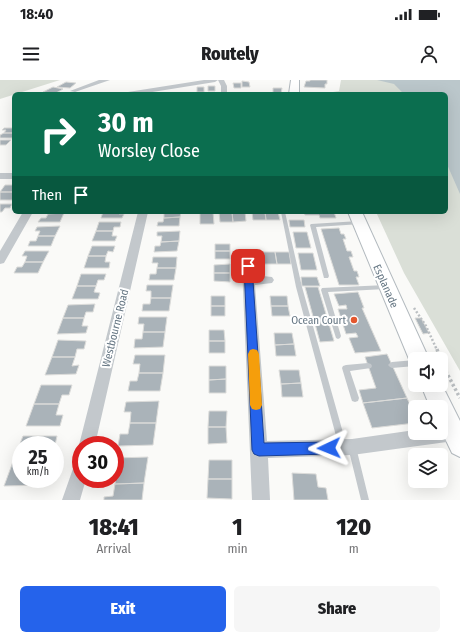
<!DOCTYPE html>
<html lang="en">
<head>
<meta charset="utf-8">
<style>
  :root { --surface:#fff; --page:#f6f6f6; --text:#202124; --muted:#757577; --accent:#2563eb }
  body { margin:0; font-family:"Fira Sans Condensed",sans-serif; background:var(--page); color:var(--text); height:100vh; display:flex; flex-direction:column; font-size:15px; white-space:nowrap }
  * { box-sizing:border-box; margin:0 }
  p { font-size:13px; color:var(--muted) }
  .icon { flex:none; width:22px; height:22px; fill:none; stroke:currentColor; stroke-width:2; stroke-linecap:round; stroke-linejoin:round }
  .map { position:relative; height:420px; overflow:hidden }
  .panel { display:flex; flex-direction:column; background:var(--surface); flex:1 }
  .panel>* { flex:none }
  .top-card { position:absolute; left:12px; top:12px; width:436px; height:122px; border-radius:6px; box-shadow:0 4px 16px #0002; background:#0b6e4f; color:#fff; overflow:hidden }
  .controls { position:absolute; left:408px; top:272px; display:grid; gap:8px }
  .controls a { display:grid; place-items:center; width:40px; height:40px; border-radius:6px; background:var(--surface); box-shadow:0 4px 16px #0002; font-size:20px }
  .speed { position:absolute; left:12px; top:356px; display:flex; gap:8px; font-size:20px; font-weight:700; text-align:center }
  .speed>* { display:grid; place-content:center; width:52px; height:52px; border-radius:50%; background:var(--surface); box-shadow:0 4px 16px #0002; line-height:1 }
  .speed small { font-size:10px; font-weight:400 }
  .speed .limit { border:6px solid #d22; background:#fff; color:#111 }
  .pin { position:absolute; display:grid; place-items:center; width:34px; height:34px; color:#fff; margin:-17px; border-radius:8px; box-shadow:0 2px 6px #0006 }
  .me { position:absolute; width:44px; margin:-22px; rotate:268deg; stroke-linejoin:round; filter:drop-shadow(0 0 3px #0008) }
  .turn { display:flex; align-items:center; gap:14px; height:84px; padding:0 20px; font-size:18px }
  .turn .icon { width:52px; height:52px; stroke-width:2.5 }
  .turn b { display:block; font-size:28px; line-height:34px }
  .then { display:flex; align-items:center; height:38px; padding:0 20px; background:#0003; gap:8px; font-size:15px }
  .eta { display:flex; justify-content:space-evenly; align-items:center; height:68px; text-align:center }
  .eta b { font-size:24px; font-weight:800; line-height:28px }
  .action { display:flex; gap:8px; margin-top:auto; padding:8px 20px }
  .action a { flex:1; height:46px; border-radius:6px; background:var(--accent); color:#fff; font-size:16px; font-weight:800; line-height:46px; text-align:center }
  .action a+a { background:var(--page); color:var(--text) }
  .status { display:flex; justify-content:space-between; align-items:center; height:28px; padding:0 20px; background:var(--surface); direction:ltr }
  .status svg { height:11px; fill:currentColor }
  header { display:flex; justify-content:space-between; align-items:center; height:52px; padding:0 20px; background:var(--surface); font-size:18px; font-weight:800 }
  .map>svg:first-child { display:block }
  .green { fill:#dadfd7 }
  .water { fill:#bbc7cb }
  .building { fill:#aab3b9; stroke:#dcdcda }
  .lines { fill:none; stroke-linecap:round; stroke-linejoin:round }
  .secondary-casing { stroke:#b3babf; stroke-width:2 }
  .path-far1 { stroke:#bbbfc2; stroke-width:2.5; stroke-dasharray:2 2; stroke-linecap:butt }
  .path { stroke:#bbbfc2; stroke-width:3.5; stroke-dasharray:2.5 2.5; stroke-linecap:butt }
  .lane { fill:#c3c8cc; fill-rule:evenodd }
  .street { fill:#c3c8cc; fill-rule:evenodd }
  .secondary { fill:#fff; fill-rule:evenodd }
  .route { fill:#2563eb; stroke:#184099 }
  .slow { fill:#f59e0b }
  .poi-dot { fill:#e4572e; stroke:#fff; stroke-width:1.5 }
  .labels { text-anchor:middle; stroke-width:4; stroke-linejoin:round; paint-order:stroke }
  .street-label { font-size:11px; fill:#657683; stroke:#fff }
  .poi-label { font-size:11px; fill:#657683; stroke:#fff; text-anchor:end }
</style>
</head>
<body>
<div class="status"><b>18:40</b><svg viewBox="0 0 49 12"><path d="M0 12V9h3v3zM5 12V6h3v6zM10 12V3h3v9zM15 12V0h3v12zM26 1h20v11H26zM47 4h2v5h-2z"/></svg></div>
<header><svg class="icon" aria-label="menu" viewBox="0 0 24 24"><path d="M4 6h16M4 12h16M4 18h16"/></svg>Routely<svg class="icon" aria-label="person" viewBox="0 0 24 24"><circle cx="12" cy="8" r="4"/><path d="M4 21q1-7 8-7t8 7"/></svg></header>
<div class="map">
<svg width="460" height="420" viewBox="0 0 460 420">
  <rect width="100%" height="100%" fill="#fafaf8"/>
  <path class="green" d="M0,0H60L0,19Z
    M341,0H460V291L404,193L376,132H446V14H334L333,12L339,11Z"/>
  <path class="water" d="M377,0H460V114L446,82V14H404L394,4Z"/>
  <path class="building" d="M310,0H327V4H325V8L304,7L306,1H310Z
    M242,1L249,2L250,7H242Z
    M66,2L76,3L70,8L57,7Z
    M233,3H241V8H234Z
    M208,6H215V11H208Z
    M53,7L63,9L56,13L43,12Z
    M197,7H204V12H197Z
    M273,8H282L281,14L273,13Z
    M4,48H14V53H4L6,50H2Z
    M4,53H14V55L12,58H0V55Z
    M0,60H11L6,65H0Z
    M5,105H14V112H0Z
    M0,112H14V120H0Z
    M0,124H12L10,128H5L2,132H0Z
    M103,132H119V134H124L122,138H101Z
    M160,132H181L180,137L164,138V133Z
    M207,132H213L214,144H200V133Z
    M219,132H232L233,142H220Z
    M232,132H245L246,141L233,142Z
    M252,132H265L266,140H253Z
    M265,132H278L280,140H266Z
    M304,132H334L336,138H320L319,135H305Z
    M64,133L60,142H38L41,138H46L48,134Z
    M180,137L179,146H157L158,142H163L164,138Z
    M289,140H304L305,147H290Z
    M99,142H121L120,147H114L113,151H96Z
    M60,146L55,156H38L40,151H35L37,147Z
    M339,148L341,154H344L346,159H343L347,171H351L353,177H349L354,191H357L359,197H356L359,205H339L321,149Z
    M96,151H113L112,156H117L115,161H92Z
    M180,151L179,161L161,162L162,156H157V152Z
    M293,152H307L311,168H296Z
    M38,156H55L51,166H28L30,161H36Z
    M179,161L177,171L154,172L155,166H160L161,162Z
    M215,164H230V171H215Z
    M92,166H115L113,172L108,171L106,176H88Z
    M25,171H49L43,182H25L27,176H22Z
    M215,171H230V179H215Z
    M257,172H275L277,184H258Z
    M275,172H289L291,184H277Z
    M298,173H313L317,190H301Z
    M88,176H106L105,182H110L109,188H84Z
    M153,177H177L176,188H157L158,183H152Z
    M25,182H43L38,193H14L17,187H22Z
    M230,184V193H214V185Z
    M157,188H176L174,200H149L150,194H156Z
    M214,193H230V202L214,201Z
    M81,194H106L104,200H98L96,206H77Z
    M301,197H317L320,206H302Z
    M147,205H173L171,218H151V211H146Z
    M77,206H96L94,212L100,213L98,219H72Z
    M305,207H318L334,261L320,262Z
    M358,212L364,228H362L381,271L355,273L349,258L358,257L356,253L346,254L338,229H347L346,225L339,226L334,214Z
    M211,216H225V226H211Z
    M270,216H287L288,226H271Z
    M151,218H171L169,231H142L143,224H150Z
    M95,224L93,232H86L84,238H63L68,225Z
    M211,226H225V236H211Z
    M271,226H288L290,236H272Z
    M139,237H167L165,252H143L144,244H138Z
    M63,238H84L82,246H88L86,253L57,254Z
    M415,238H421L429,253L423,254Z
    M209,250H224L225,261H209Z
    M143,252H165L163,267L134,268L135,259H142Z
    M274,253H292L294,264L275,265Z
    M58,260L86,261L84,269H77L75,277H52Z
    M209,261H225V273H209Z
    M294,264L296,276H276L275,265Z
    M387,274L407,318L363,323L359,310L376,308L365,277Z
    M135,275H165L163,293H139L140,284H133Z
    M52,277H75L72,286L79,285L76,294L45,295Z
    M209,286H226V299L209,300Z
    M279,290H299L301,303L281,304Z
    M139,293H163L160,311H128L130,301H137Z
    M226,299V313H209V300Z
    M301,303L303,317H282L281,304Z
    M41,305H72L69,315H62L59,324H34Z
    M407,318L415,336V343L372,348L363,323Z
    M159,321L156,343H130L131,332H124L126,322Z
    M34,324H59L56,335H63L60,346H26Z
    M209,331H227L226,347H208Z
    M130,343H156L153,365L118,366L120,354H128Z
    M208,347H226L227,363L208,364Z
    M23,356H57L55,365H21V379H14Z
    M148,377L144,403L115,404L117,390H115V378Z
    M14,379H21V399H44L43,405L4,406Z
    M209,380H232V399H208Z
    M292,393L316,394L318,407L326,408L328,420H294Z
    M208,399H232V419L207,418Z
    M144,403L142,420H104V417L113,416L115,404Z"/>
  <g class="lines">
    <g class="secondary-casing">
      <path id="secondary" d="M291,0H299V14H289Z
        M348,132H362L429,279H415V287L412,285L409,279Z
        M441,303L460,341V377L452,373L441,350V327H430L421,305H441Z"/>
    </g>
    <path class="path-far1" d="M414,228L426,246L437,270"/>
    <path class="path" d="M437,269L440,279
      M441,282L460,318"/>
    <path class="lane" d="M281,132H285L302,207L347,367L346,370L343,371L340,370L339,367L296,207Z
      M359,141L361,142V144L316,147L329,196L328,198H324L310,145L311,144Z
      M386,205H388L389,207L388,209H386L328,212L341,256L340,258L338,259L336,258L321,210L322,208Z
      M415,280V286L392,288L390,287L388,285L390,283L392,282Z
      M368,283L371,284L372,286L371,288L350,291L359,318L358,321L355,322L352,321L351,318L342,288L343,286L346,285Z
      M352,363L355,364L356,367L369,420H361L348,367L349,364Z"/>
    <path class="street" d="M99,0H110L75,12L70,11Z
      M204,0H224L227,6V14H221V6L218,0L215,2L140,14H125L128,12Z
      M0,93H14V99H0Z
      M23,132H33L4,183L0,184V171Z
      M138,132H148L95,365H81V370L79,365Z
      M248,182L252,183L254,195L272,197L274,200L272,203L255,205L267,361L352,359L415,350V353H441V347L454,345L460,348V359L454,361L352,375L268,378L270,420H252L242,186L244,183Z
      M81,380V399H86L80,420H62L75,383Z"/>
    <use href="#secondary" class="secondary"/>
  </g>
  <path class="route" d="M248,182L252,186L264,363L329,362L334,363L336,368L334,372L329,374L259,376L254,374L252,370L244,186Z"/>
  <path class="slow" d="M253,269L257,270L259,274L262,325L260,329L256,330L252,329L250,325L248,274L250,270Z"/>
  <circle class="poi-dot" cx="354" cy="240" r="4"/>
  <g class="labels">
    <g class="street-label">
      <text transform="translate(386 206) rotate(66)" y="4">Esplanade</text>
      <text transform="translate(115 248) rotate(-76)" y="4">Westbourne Road</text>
    </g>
    <g class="poi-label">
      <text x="346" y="244">Ocean Court</text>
    </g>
  </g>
</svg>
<div class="controls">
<a><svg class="icon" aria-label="sound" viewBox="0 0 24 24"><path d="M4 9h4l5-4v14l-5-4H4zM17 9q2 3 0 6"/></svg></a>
<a><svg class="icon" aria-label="search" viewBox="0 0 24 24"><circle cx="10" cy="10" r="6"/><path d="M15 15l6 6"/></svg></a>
<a><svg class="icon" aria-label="layers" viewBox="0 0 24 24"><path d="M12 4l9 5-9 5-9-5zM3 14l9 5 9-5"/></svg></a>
</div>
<div class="speed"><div>25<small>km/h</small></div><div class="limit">30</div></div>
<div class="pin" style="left:248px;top:186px;background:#d93025"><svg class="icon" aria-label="arrive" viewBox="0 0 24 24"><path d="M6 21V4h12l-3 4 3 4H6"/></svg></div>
<svg class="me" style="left:329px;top:368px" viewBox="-20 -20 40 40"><path d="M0-17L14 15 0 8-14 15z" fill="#2563eb" stroke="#fff" stroke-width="4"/></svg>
<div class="top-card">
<div class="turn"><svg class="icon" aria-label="right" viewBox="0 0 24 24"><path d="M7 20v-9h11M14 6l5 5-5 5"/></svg><div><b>30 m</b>Worsley Close</div></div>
<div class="then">Then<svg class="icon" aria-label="arrive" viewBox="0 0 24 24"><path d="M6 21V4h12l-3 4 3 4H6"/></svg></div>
</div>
</div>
<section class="panel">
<div class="eta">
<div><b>18:41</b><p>Arrival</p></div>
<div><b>1</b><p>min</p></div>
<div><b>120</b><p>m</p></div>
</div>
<div class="action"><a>Exit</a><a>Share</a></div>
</section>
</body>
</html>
